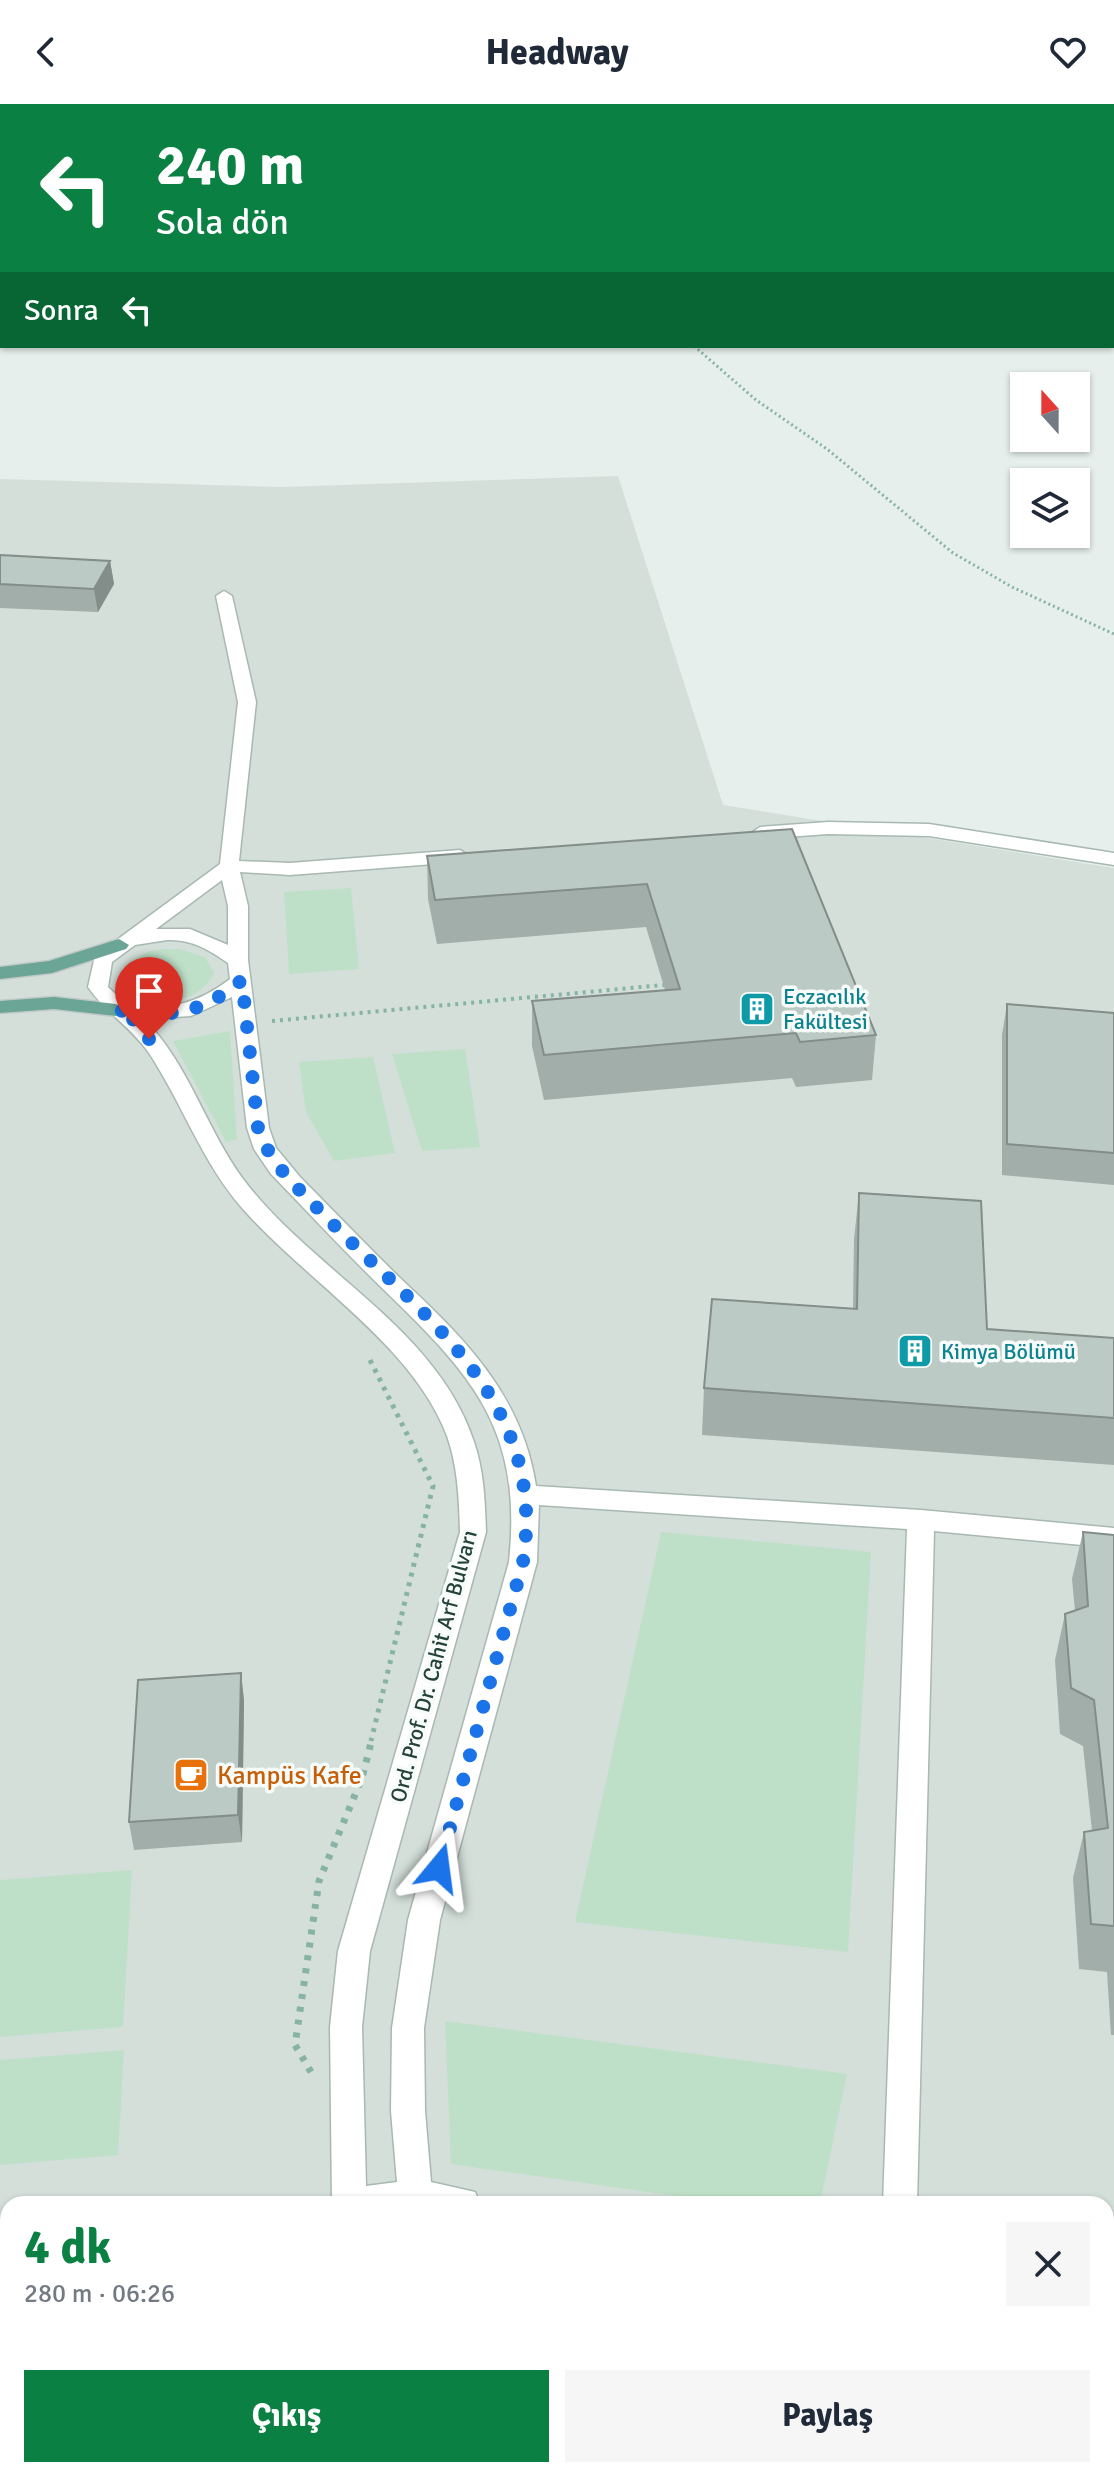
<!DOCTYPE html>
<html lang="tr">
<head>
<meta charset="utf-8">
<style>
  :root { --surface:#fff; --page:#f6f6f7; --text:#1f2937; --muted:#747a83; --accent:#0b8043 }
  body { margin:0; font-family:Signika,sans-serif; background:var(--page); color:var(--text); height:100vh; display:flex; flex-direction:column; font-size:30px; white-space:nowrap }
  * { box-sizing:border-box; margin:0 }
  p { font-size:26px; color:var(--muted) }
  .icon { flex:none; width:44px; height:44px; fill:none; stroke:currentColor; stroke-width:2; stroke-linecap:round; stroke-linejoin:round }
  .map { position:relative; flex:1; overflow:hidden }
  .panel { position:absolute; left:0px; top:2092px; width:1114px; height:282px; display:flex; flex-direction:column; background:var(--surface); border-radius:24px 24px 0 0; box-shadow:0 2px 6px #0004 }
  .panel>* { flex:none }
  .hud { position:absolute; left:0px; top:0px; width:1114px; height:244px; box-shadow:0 2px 6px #0004; background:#0b8043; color:#fff; overflow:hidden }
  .needle { width:52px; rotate:339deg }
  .controls { position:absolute; left:1010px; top:268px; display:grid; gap:16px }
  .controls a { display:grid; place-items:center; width:80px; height:80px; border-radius:0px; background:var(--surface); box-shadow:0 2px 6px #0004; font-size:40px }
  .pin { position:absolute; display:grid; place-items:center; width:68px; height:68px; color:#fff; margin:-82px -34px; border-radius:50% 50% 50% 0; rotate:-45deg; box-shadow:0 0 8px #0007 }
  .pin .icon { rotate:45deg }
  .me { position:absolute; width:88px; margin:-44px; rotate:16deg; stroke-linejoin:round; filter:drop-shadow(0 0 6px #0008) }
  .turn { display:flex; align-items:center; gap:28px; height:168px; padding:0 24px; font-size:36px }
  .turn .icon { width:104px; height:104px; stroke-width:2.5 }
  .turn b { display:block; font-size:56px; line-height:68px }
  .then { display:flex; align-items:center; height:76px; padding:0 24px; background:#0003; gap:16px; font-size:30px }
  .round { display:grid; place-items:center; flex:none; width:84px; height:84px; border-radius:0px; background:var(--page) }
  .headline { display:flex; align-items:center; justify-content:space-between; height:136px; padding:0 24px }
  h1 { font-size:48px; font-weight:700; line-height:60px; color:var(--accent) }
  .action { display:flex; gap:16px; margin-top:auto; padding:16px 24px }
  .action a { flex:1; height:92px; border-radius:0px; background:var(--accent); color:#fff; font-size:32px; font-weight:700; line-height:92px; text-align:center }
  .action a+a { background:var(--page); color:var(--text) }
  header { display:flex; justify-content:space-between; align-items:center; height:104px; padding:0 24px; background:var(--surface); font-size:36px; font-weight:700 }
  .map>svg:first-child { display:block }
  .built { fill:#d4dfda; fill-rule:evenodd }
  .green { fill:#bfe0c8 }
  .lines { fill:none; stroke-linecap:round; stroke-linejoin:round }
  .minor-casing { stroke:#a8b8b2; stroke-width:3 }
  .major-casing { stroke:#c2cac8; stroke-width:3 }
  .path-far3 { stroke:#86b3a5; stroke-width:3; stroke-dasharray:2 3; stroke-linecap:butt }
  .path-far2 { stroke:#86b3a5; stroke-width:4; stroke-dasharray:3 5; stroke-linecap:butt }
  .path-far1 { stroke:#86b3a5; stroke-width:5; stroke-dasharray:4 6; stroke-linecap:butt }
  .path { stroke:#86b3a5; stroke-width:7; stroke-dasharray:5 8; stroke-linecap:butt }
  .minor { fill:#fff; fill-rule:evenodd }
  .major { fill:#6aa596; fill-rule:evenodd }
  .wall { fill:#a1aea9 }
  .shaded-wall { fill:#838d89 }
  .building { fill:#bbcac4; stroke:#838d89; stroke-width:2 }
  .route { stroke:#1a73e8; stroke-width:14; stroke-dasharray:0 25.2 }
  .labels { text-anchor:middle; stroke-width:7; stroke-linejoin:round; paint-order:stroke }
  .culture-label { font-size:22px; fill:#0d838f; stroke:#f7fbf9; text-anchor:start }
  .street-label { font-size:22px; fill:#24423a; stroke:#f7fbf9 }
  .near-food-label { font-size:26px; fill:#c56008; stroke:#f7fbf9; text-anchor:start }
</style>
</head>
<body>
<header><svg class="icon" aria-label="back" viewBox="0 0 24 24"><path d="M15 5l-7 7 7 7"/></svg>Headway<svg class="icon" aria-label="heart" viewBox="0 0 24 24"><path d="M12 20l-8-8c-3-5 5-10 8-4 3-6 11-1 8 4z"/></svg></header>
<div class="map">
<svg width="1114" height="2373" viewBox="0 0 1114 2373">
  <rect width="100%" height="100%" fill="#e6efeb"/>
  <path class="built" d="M618,372L723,701L1114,764V2373H0V375L282,383ZM8,2100H1106V2366H8Z"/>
  <path class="green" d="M351,784L359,865L289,870L284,788Z
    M163,845H179L205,853L214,869C200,902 139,910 120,878L125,861L147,848Z
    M230,927L237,1035L226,1038L173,937Z
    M465,945L480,1043L422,1047L392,950Z
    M373,953L395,1049L334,1057L306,1008L299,958Z
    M661,1428L871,1448L848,1848L575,1818Z
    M132,1766L123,1923L0,1933V1776Z
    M445,1917L847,1970L820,2100H732L451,2060Z
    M124,1946L118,2051L0,2061V1956Z
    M517,2366H739V2373H517Z"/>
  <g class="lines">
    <g class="minor-casing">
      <path id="minor" d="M224,487L232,492L256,598L239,757L290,759L460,746L470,752L460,758L290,771L240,768L248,802V856L269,1024L276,1044L300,1073C333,1106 365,1140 399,1173C463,1233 522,1290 536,1382L921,1406L1114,1424V1444L934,1427L917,2100H883L907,1425L539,1401L537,1458L440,1816L424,1924L425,2007L431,2078L475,2088L480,2100H332L330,1923L338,1847L460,1428C459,1396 458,1363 447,1332C413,1241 305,1176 242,1104C202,1058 182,999 149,949C131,923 105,908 88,883L95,852L220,760L238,598L216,492ZM222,776L228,802V841L190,825H156ZM167,836C191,835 208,845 228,859L230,875C198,900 167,907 127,901L108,883L112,858L135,841ZM232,893L247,1024L254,1045L271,1070C308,1108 344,1147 382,1184C472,1271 523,1324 509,1458L408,1816L392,1924L391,2007L397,2078L366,2082L362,1923L370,1847L486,1428C485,1398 484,1367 474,1338C437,1224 312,1167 243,1075C206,1025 189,960 144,915L191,912Z
        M828,718L929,720L1114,749V761L929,732L828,730L760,735L751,729L760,723Z
        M1106,2162L1114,2163V2197L1106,2196Z
        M338,2366H376V2373H338Z
        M410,2366H448V2373H410Z"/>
    </g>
    <g class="major-casing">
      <path id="major" d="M119,835L129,841L126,845L52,869L0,875V863L49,857Z
        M54,893L116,900L126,906L116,912L54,905L0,909V897Z"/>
    </g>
    <path class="path-far3" d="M694,242L756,296L827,345L953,449L1012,483L1114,530"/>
    <path class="path-far2" d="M272,917L664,881"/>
    <path class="path-far1" d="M370,1256L433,1382L371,1637"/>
    <path class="path" d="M311,1968L295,1941L319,1777L362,1674L372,1635"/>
    <use href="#minor" class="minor"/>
    <use href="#major" class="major"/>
  </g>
  <path class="wall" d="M0,451L110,457L114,480L98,508L0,504Z
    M792,725L876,931L872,976L796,983L792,974L544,996L532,942V897L665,886L646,823L437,840L428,795L427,752Z
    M1007,900L1114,909V1081L1002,1071V931Z
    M859,1089L987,1225L1114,1234V1361L702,1331L704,1284L853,1205L854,1135Z
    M1083,1428L1114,1431V1931H1111L1107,1868L1079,1865L1073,1774L1084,1728L1092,1727L1083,1642L1060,1630L1055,1556L1065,1510L1075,1507L1072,1475Z
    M241,1569L244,1597L242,1738L134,1746L129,1718Z
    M746,2366H1106L1114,2373H745Z"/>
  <path class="shaded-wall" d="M110,457L114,480L98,508L94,485Z
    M241,1569L244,1597L242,1738L238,1711Z"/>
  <path class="building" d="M0,451L110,457L94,485L0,480Z
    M792,725L876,931L800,938L796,929L544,951L532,897L680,885L647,780L435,796L427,752Z
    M1007,900L1114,909V1049L1007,1040Z
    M859,1089L981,1097L987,1225L1114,1234V1314L704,1284L712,1195L857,1205Z
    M1083,1428L1114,1431V1822L1091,1820L1084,1728L1108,1724L1094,1596L1071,1584L1065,1510L1088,1502Z
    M241,1569L238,1711L129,1718L138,1576Z
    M1106,2198H1114V2373H1028L964,2366H1106Z"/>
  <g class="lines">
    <path class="route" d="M149,935L134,916L116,906C169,914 200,911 242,876L258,1024C270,1060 297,1083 323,1110C423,1213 548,1296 523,1458L439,1764"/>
  </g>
  <defs>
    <g id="building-square" transform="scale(1.8)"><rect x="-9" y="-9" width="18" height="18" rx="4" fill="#0f9aa8" stroke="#f7fbf9"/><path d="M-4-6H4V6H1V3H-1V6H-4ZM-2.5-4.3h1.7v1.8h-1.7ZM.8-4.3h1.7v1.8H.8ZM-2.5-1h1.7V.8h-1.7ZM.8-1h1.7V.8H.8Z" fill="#fff"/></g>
    <g id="cafe-square" transform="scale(1.8)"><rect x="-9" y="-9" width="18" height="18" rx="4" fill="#e8710a" stroke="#f7fbf9"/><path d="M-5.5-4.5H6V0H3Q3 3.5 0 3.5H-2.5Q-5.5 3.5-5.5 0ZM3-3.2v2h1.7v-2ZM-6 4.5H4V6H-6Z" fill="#fff"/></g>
  </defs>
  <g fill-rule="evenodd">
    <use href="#building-square" x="757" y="905"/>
    <use href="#building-square" x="915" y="1247"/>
    <use href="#cafe-square" x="191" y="1671"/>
  </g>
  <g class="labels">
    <g class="culture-label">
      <text x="783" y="900">Eczacılık<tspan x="783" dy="25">Fakültesi</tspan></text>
      <text x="941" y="1255">Kimya Bölümü</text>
    </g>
    <g class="street-label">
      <text transform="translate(433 1562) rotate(-75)" y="8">Ord. Prof. Dr. Cahit Arf Bulvarı</text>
    </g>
    <g class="near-food-label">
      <text x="217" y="1680">Kampüs Kafe</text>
    </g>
  </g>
</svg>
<div class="controls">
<a><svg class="needle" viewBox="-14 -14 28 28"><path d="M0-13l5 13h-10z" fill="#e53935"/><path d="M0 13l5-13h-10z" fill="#747a83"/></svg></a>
<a><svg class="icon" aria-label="layers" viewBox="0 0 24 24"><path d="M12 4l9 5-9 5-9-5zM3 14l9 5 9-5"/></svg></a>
</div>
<div class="pin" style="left:149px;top:935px;background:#d93025"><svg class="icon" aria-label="arrive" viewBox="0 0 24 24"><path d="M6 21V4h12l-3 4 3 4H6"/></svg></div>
<svg class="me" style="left:439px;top:1764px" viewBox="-20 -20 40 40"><path d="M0-17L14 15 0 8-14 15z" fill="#1a73e8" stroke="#fff" stroke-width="4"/></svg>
<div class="hud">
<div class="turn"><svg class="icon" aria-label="left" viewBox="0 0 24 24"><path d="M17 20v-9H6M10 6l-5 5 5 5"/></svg><div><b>240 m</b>Sola dön</div></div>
<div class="then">Sonra<svg class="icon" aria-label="left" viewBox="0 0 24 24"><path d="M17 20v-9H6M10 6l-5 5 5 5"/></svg></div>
</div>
<section class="panel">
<div class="headline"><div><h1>4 dk</h1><p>280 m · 06:26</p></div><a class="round"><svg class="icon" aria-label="close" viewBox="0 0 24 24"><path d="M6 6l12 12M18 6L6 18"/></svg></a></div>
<div class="action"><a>Çıkış</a><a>Paylaş</a></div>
</section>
</div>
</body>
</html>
